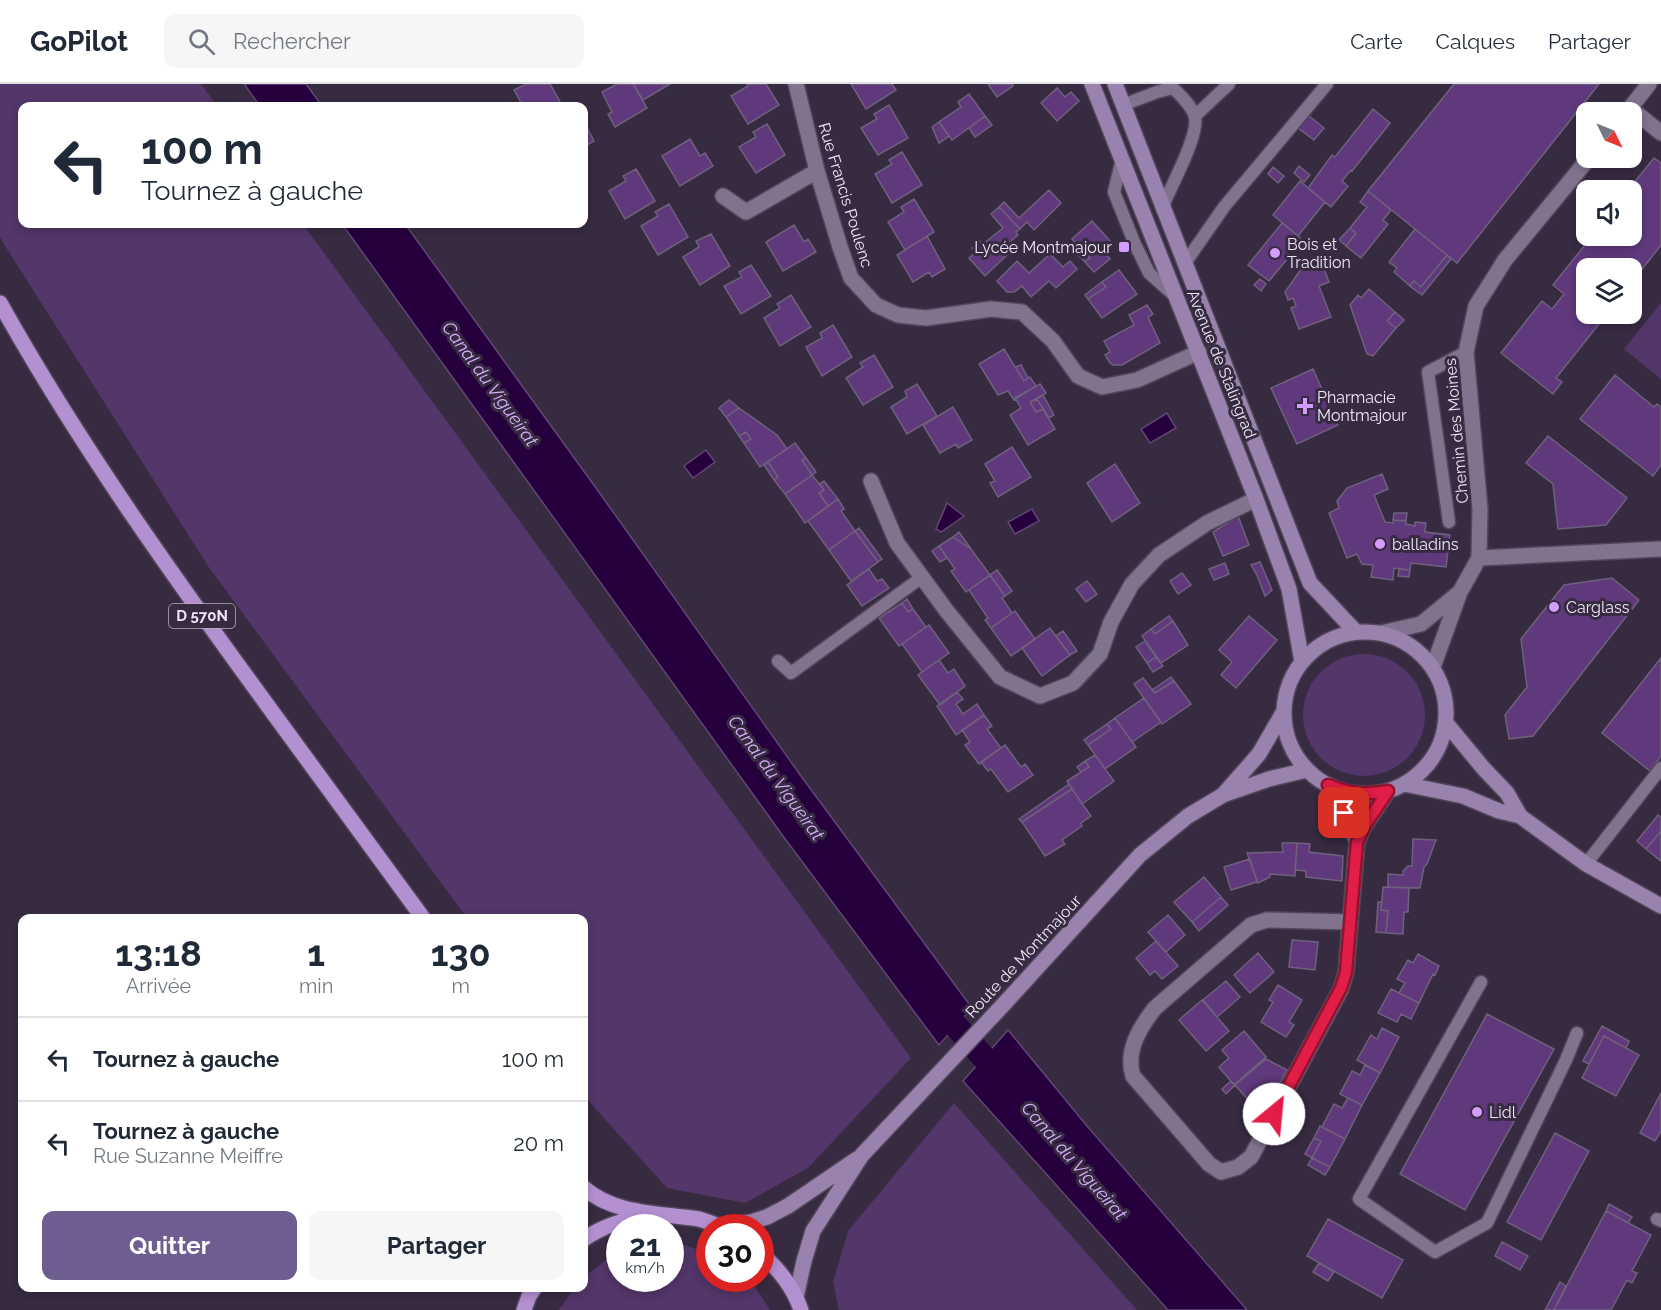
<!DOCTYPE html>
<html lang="fr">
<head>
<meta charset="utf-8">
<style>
  :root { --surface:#fff; --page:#f6f6f7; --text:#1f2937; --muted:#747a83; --line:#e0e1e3; --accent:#6f5d91 }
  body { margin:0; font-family:Raleway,sans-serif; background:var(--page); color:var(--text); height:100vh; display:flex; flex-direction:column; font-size:22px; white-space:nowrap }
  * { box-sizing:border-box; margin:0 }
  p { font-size:20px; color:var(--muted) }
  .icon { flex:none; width:33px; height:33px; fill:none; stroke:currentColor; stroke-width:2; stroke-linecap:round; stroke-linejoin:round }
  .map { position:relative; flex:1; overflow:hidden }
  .panel { position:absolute; left:18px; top:830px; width:570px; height:378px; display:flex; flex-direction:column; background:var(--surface); border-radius:12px; box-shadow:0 3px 9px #0003 }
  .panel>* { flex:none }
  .guide { position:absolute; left:18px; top:18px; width:570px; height:126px; border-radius:12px; box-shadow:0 3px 9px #0003; background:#fff; color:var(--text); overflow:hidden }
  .needle { width:39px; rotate:133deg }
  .controls { position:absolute; left:1576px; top:18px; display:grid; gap:12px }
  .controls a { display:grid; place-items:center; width:66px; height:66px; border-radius:12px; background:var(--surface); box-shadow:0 3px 9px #0003; font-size:30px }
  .speed { position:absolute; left:606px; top:1130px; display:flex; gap:12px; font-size:30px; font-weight:700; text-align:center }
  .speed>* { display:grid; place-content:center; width:78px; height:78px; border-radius:50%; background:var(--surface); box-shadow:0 3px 9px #0003; line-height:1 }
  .speed small { font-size:15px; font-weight:400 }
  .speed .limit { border:9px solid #d22; background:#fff; color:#111 }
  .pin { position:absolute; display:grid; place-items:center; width:51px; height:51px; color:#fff; margin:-26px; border-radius:12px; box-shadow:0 3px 9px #0006 }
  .me { position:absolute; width:66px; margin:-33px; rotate:28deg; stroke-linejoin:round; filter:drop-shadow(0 0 4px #0008) }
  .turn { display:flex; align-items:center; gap:21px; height:126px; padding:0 24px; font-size:27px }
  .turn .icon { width:78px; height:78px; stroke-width:2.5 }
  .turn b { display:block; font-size:42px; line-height:51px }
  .eta { display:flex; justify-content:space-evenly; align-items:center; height:102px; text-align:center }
  .eta b { font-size:36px; font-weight:700; line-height:42px }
  .primary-button { display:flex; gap:12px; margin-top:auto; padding:12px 24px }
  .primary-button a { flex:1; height:69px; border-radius:12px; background:var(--accent); color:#fff; font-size:24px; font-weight:700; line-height:69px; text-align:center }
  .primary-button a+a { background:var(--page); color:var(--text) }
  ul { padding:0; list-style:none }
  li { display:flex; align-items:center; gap:18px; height:84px; padding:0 24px; border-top:2px solid var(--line) }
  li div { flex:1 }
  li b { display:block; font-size:22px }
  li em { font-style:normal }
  header { display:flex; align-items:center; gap:36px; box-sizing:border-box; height:84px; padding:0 30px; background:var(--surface); border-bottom:2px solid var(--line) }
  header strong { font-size:28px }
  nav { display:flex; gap:33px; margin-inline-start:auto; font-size:21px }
  .search { width:420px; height:54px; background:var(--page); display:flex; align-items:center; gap:15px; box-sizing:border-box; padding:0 21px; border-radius:12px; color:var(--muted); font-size:22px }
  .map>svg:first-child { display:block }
  .green { fill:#53366a }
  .water { fill:#26003d; stroke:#624574; stroke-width:1.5 }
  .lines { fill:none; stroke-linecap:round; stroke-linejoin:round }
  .canal { stroke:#26003d; stroke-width:24 }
  .building { fill:#5f397c; stroke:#6f617c; stroke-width:1.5 }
  .lane-casing { stroke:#514659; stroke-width:15 }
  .street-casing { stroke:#514659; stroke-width:18 }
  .secondary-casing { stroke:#514659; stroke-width:18 }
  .primary-casing { stroke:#514659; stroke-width:18 }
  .lane { stroke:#81738e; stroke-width:12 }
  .street { stroke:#81738e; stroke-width:15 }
  .secondary { stroke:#9a82af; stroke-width:15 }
  .primary { stroke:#b390d0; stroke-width:15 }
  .route-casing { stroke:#92132f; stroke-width:15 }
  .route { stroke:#e11d48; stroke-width:10 }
  .poi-dot { fill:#d19dfe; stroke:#372b42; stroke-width:2 }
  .labels { text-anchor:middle; stroke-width:6; stroke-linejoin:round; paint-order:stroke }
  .shield { fill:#372b42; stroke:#b7aebf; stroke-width:1.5 }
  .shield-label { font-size:15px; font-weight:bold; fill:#eee6f5 }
  .street-label { font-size:16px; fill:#eee6f5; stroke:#372b42 }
  .poi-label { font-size:16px; fill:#eee6f5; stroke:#372b42; text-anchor:start }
  .water-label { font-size:18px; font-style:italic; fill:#d9affd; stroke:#372b42 }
</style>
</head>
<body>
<header>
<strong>GoPilot</strong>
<div class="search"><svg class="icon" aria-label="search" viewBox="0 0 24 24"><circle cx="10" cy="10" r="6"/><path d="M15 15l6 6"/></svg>Rechercher</div>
<nav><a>Carte</a><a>Calques</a><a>Partager</a></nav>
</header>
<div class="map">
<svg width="1661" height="1226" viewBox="0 0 1661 1226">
  <rect width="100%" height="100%" fill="#372b42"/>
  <path class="green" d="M0,0H201L217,22H22V140H303L911,974L808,1084L745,1119L667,1104L584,1012V834H467L208,482L2,157L0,153Z
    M1661,219V295L1624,265Z
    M1303 631a61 61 0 1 1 122 0a61 61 0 1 1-122 0Z
    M954,1019L1137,1226H839L833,1198L848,1147Z
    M671,1161H685L709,1170L710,1194H747L752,1198L770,1226H559L575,1203H584V1193L610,1173L619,1170L620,1194H670Z"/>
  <path class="water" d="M244,0H306L322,22H260Z
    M342,140H405L596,404L801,692L972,924L939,961L783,752Z
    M1167,329L1176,344L1150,359L1141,345Z
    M706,366L715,378L693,394L684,382Z
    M947,419L964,432L941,448L936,445Z
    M1032,425L1039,437L1015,450L1008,438Z
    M1008,946L1087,1042L1247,1226H1168L963,997Z"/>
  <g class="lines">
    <path class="canal" d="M936,915L956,942L1006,999"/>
  </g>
  <path class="building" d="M526,0H550L560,18L551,22H523L514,6Z
    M617,0H633L647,24L615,43L608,30L612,28L602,8Z
    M633,0H670L643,16Z
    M747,0H766L779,21L748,40L731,12L748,2Z
    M851,0H892L896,6L866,25Z
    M988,0H1012L1013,2L997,13Z
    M1454,0H1599L1457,179L1368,107Z
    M1057,4L1065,13L1071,8L1079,17L1057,37L1041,19Z
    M969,10L985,32L952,56L939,38L961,23L958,18Z
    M889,21L908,54L878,71L861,44L877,35L874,30Z
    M1373,25L1390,39L1352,87L1351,86L1342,97L1348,102L1331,123L1308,104L1332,71L1335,73Z
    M1308,31L1324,44L1314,56L1298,44Z
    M985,32L992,41L975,53L969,44Z
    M584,38L594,57L584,63Z
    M939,38L949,52L939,59L932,43Z
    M767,40L785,71L756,89L739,63L756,53L753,48Z
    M690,55L700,72L705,69L713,82L680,102L662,72Z
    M902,68L922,101L892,119L875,90L892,80L889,76Z
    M1654,74L1661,79V161L1632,198V184H1587V230H1607L1556,294L1562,298L1553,310L1501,269L1542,217L1552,225L1564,210L1553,201L1592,152H1632V106H1628Z
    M1299,82L1310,91L1304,98L1294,89Z
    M1273,83L1284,92L1278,99L1268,90Z
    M636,85L655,117L625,135L609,107L626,97L623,92Z
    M1300,97L1325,118L1298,152L1273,131Z
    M1049,106L1061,119L1034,146L1027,138L1020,145L999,123L1004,118L1019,134Z
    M1368,107L1391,126L1383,136L1388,140L1361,174L1346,162L1356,149L1350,144L1367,123L1360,118Z
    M914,115L934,148L905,166L888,138L904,128L901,123Z
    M669,120L688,153L658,171L641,142L658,132L655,128Z
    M999,123L1020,145L1016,148L1018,151L1005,162L1010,168L985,192L969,174L976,168L972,164L980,157L983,160L1003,144L991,130Z
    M1092,137L1110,157L1101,165L1110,175L1094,188L1085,178L1090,174L1072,155Z
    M1282,139L1303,156L1269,197L1248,181Z
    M794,141L804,158L808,155L816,168L783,187L766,158Z
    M1350,144L1356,149L1346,162L1339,156Z
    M1415,145L1447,171L1421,203L1414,197L1410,202L1394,188L1397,184L1389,178Z
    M711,150L730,182L700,201L683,173L699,163L696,157Z
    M927,152L945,185L932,193L929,188L913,198L897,171Z
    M1081,164L1090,174L1085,178L1076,169Z
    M1050,170L1063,183L1070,177L1077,185L1056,204L1049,197L1031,213L1022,202L1014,208H1007L997,197L1017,177L1029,189Z
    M1447,171L1451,175L1422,211L1410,202L1414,197L1421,203Z
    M1319,172L1329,198L1319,202L1331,233L1299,245L1291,224L1296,222L1293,214L1288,216L1285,208L1308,175Z
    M751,181L771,212L741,230L724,202L742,193L739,188Z
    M1119,186L1137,210L1102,234L1088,215L1106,203L1102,198Z
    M1260,195L1266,200L1261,207L1254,201Z
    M1102,198L1106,203L1088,215L1085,211Z
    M1369,205L1395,228L1387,237L1396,244L1373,272L1367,270L1350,221L1358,211L1361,214Z
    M791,211L811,243L780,262L764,234L780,224L777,220Z
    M1147,221L1153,230L1148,233L1160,259L1122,281H1113L1110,279L1105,271L1110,268L1104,257L1134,241L1129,231Z
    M1395,228L1404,236L1396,244L1387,237Z
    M833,241L852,273L822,292L806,263L822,254L820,249Z
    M1004,265L1024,297L1030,293L1036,302L1014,316L1008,307L998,311L979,280Z
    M874,271L893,303L863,321L846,294L863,283L860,279Z
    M1021,281L1028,294L1024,297L1015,283Z
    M1313,285L1338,341L1297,360L1271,304Z
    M1615,291L1654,323L1657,320L1661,323V381L1653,392L1580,335Z
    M917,300L937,332L907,350L891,323L907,313L905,307Z
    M1040,300L1046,309L1030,318L1036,328L1043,325L1055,345L1028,361L1010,331L1021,324L1015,314Z
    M1043,311L1054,331L1049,334L1037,315Z
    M1037,315L1043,325L1036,328L1030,318Z
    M729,316L739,324L726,333L719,324Z
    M953,323L972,356L958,364L956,360L940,369L923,341Z
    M739,324L777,351L787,365L760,383L744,359L751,355L746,348L739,352L726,333Z
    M746,348L751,355L744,359L739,352Z
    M1548,352L1627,414L1606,441L1558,445L1553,400L1526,379Z
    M795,359L806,374L802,376L812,391L785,410L774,396L778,393L768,378Z
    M1012,363L1031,393L998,413L990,399L995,397L985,380Z
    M806,374L816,388L812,391L802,376Z
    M768,378L778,393L774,396L764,381Z
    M1115,380L1140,419L1112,438L1087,399Z
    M1382,390L1388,405L1374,411L1385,438L1393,439V436L1406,437V440L1415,442V438L1426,439L1425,448L1450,451L1446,483L1411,479L1410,486L1394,484L1393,496L1371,493L1373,481L1362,480L1357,470L1347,474L1329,429L1339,424L1337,417L1347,404Z
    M812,391L824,406L819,409L828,422L805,439L785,410Z
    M824,397L838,415L828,422L819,409L824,406L820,400Z
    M838,415L844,425L841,427L855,447L829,466L808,437Z
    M1394,429H1407L1406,437L1393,436Z
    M1238,432L1249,461L1223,472L1213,448Z
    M859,444L882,475L878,478L855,447Z
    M855,447L878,478L851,497L829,466Z
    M959,448L971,465L953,453Z
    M953,453L971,465L990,491L966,508L951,487L955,485L939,462Z
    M939,462L947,474L940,478L932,467Z
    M1260,478L1272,506L1265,512L1257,491L1251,481Z
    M1225,479L1229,490L1214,496L1209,485Z
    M869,485L877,497L882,495L889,504L862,522L847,501Z
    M1399,485L1410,486L1409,493L1398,492Z
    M997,486L1012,507L1005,512L990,491Z
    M1182,489L1191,501L1178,510L1170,497Z
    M990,491L1005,512L1002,514L1012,529L991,544L985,536L988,534L969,506Z
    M1612,494L1639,516L1533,652L1509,655L1505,631L1527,603L1521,555L1564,501Z
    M1087,497L1097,510L1086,518L1076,505Z
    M907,515L913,525L908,528L902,519Z
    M902,519L908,528L913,525L926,543L899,562L879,534Z
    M1015,527L1035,555L1011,572L991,544Z
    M1169,532L1173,537L1155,550L1151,545Z
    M1249,532L1277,556L1236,604L1221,591L1232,578L1219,566Z
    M1173,537L1188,561L1161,579L1142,552L1151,545L1155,550Z
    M929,541L949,569L922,588L902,560Z
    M1050,544L1070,571L1042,592L1022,564Z
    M1063,547L1077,567L1070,571L1056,552Z
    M1145,557L1156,573L1147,579L1136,563Z
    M1156,573L1163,582L1153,588L1147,579Z
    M1661,574V672L1650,687L1602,649Z
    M939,576L948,589L954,585L965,602L940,621L918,591Z
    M1171,593L1174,597L1155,609L1152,606Z
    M1143,594L1155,609L1174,597L1191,620L1162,640L1134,600Z
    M957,608L963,615L956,620L963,630L977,620L984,631L956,651L937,622Z
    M1144,614L1161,638L1132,658L1115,634Z
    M984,631L992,642L987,645L1001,664L979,680L965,661L970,658L962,646Z
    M1115,634L1136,663L1105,685L1088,661L1111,645L1107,640Z
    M1107,640L1111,645L1088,661L1084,656Z
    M1005,661L1021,683L1025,680L1033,691L1008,708L991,685L988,687L981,678Z
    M1095,671L1114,697L1082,720L1067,697L1089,683L1085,677Z
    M1085,677L1089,683L1081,688L1077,683Z
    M1069,700L1072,705L1022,738L1019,735Z
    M1072,705L1091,732L1081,739L1082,742L1062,756L1065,760L1045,772L1022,738Z
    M1658,731L1661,733V747L1646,765L1637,757Z
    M1661,747V777L1646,765Z
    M1413,755L1436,756L1427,780L1424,783L1420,804L1388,803V790L1403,791V787L1408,782H1412Z
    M1282,759H1297L1295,792L1270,790V793L1258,799L1247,769L1283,768Z
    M1297,759L1310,760L1309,768L1343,772L1342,797L1306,793V787L1295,786Z
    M1250,775L1257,798L1231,806L1224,783Z
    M1204,793L1221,813L1192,838L1174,818Z
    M1383,803L1409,804L1408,828H1404L1403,850L1386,849L1388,827L1381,826Z
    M1221,813L1228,821L1199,847L1192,838Z
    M1378,818H1382L1381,826L1388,827L1386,849L1376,848Z
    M1168,831L1185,851L1166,868L1148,848Z
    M1292,856L1318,858L1315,886L1289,883Z
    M1156,857L1178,882L1162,895L1155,887L1150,891L1136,874Z
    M1258,869L1274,888L1250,909L1234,891Z
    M1418,870L1439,882L1435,891L1433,890L1419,919L1399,909L1405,899L1397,895L1408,876L1413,879Z
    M1226,897L1240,913L1217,933L1203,916Z
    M1278,901L1302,916L1289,938L1294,941L1286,953L1261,938L1273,918L1269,916Z
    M1391,905L1419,919L1411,935L1401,930L1397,938L1378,929Z
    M1202,916L1229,947L1206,967L1179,936Z
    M1487,930L1554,965L1465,1126L1400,1090Z
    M1602,942L1629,957L1626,964L1604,952L1589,980L1583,977Z
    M1382,944L1399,953L1380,989L1357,976L1371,951L1377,955Z
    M1244,947L1266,973L1234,1001L1219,983L1229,974L1222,966Z
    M1604,952L1639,971L1616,1012L1582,994Z
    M1266,975L1287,986L1269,1019L1261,1011L1251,1019L1235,1001Z
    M1365,981L1380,989L1362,1021L1340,1010L1352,987L1360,991Z
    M1231,997L1235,1001L1226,1010L1222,1005Z
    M1661,1009V1047L1655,1057L1640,1049Z
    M1348,1014L1362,1021L1345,1055L1322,1043L1334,1020L1342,1024Z
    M1320,1042L1345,1055L1330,1083L1312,1074L1321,1057L1314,1054Z
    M1555,1049L1589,1067L1541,1156L1507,1138Z
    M1314,1054L1321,1057L1312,1074L1305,1070Z
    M1312,1074L1330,1083L1325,1091L1308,1081Z
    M1609,1120L1632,1133L1628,1139L1606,1127Z
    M1606,1127L1651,1151L1632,1187L1637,1189L1632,1199L1627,1196L1611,1226H1554Z
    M1328,1135L1403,1176L1382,1214L1307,1172Z
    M1502,1158L1528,1172L1520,1186L1495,1172Z
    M1319,1179L1334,1188L1328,1197L1313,1188Z
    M1560,1198L1566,1202L1554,1226H1545Z"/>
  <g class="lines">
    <g class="lane-casing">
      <path id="lane" d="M1123,21L1157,8L1173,4
        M1195,32L1229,0
        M1122,75L1114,108L1134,158L1149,189L1176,213
        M1163,122C1171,102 1199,52 1195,33C1193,23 1176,6 1168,0
        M1185,179L1224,123L1327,0
        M1449,438L1428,288L1466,268
        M778,577L791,589L922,493
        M1586,780L1661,684
        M1481,898L1359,1115L1435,1168L1487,1139L1566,976L1577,949
        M1657,1135L1661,1137"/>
    </g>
    <g class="street-casing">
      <path id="street" d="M796,0L817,87L840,163L851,194L876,221L898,231L926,234L991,225L1022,228L1053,257L1078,292L1102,303L1137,296L1199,268
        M1630,24L1661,49
        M1627,28L1649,0
        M723,112L746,128L817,87
        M871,397L897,459L946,526L1000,593L1040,612L1073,599L1100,570L1111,538L1132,500L1159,471L1207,439L1256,415
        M1479,474L1661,465
        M1381,549L1421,540L1460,508
        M1433,583L1460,508L1479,474L1480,425L1466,268L1476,222L1505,176L1589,74
        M1328,701L1344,729L1357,758
        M1350,838L1267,836L1251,841L1155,924C1140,943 1125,967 1133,992L1209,1080L1221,1088L1238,1083L1251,1073L1341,905L1346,888L1357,758L1365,741L1388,707"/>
    </g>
    <g class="secondary-casing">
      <path id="secondary" d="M1092,0L1256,415L1289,505L1302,578
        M1115,0L1310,499L1356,548
        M1284 629a81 81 0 1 1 162 0a81 81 0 1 1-162 0Z
        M1446,639L1484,685L1507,709L1520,732L1586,780L1661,822
        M1404,700L1463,712L1499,727L1520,732
        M1223,711L1259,670L1284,627
        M720,1143L751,1138L767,1133L788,1122L857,1075
        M796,1213L804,1177L813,1147L862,1071L1004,920L1140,771L1188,732L1223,711L1269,695L1307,686"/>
    </g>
    <g class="primary-casing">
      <path id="primary" d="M0,219C81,364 178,499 276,633C325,700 374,767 423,834
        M584,1104C615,1131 660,1129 699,1135C706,1137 714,1140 721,1143
        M584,1155C605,1141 623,1136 648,1132
        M760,1168C778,1185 793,1202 801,1226
        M524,1226L529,1212L535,1203"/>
    </g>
    <use href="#lane" class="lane"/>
    <use href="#street" class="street"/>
    <use href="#secondary" class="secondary"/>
    <use href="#primary" class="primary"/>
  </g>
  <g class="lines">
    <g class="route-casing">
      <path id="route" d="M1274,1030L1341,904L1346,888L1357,758L1365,741L1388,707C1363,711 1352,710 1328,701L1344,729"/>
    </g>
    <use href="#route" class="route"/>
  </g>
  <g class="poi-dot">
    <rect x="1118" y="157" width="12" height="12" rx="3"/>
    <circle cx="1275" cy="169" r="6"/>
    <path d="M1302 313h6v6h6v6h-6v6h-6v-6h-6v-6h6z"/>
    <circle cx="1380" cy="460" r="6"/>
    <circle cx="1554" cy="523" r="6"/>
    <circle cx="1477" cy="1028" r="6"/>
  </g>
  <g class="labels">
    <rect class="shield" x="169" y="520" width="66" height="24" rx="4.5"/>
    <g class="shield-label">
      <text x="202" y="537">D 570N</text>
    </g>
    <g class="street-label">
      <text transform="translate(846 111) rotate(73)" y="6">Rue Francis Poulenc</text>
      <text transform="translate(1222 280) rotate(68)" y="6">Avenue de Stalingrad</text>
      <text transform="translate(1456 347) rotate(-95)" y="6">Chemin des Moines</text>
      <text transform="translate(1023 872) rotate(-47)" y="6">Route de Montmajour</text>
    </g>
    <g class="poi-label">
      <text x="1287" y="166">Bois et<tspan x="1287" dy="18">Tradition</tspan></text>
      <text x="1112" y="169" text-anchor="end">Lycée Montmajour</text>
      <text x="1317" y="319">Pharmacie<tspan x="1317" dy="18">Montmajour</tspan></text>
      <text x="1392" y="466">balladins</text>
      <text x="1566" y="529">Carglass</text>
      <text x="1489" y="1034">Lidl</text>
    </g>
    <g class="water-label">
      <text transform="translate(490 300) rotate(54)" y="6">Canal du Vigueirat</text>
      <text transform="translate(776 694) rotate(54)" y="6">Canal du Vigueirat</text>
      <text transform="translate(1074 1077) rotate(49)" y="6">Canal du Vigueirat</text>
    </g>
  </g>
</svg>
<div class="controls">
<a><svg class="needle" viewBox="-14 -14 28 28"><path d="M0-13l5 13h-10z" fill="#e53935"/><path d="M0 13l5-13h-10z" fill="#747a83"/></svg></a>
<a><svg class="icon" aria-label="sound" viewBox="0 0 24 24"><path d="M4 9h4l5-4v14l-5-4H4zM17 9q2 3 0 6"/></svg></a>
<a><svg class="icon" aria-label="layers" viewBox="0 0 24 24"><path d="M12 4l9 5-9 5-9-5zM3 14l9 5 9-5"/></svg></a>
</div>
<div class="speed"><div>21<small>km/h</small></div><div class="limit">30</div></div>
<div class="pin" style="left:1344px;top:729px;background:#d93025"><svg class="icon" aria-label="arrive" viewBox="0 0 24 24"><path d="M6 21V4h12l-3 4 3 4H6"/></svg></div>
<svg class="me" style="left:1274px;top:1030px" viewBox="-20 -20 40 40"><circle r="19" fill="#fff"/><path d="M0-13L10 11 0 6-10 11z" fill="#e11d48"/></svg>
<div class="guide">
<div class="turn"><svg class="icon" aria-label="left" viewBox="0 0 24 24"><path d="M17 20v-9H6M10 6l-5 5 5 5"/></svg><div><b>100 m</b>Tournez à gauche</div></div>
</div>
<section class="panel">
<div class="eta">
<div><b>13:18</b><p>Arrivée</p></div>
<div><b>1</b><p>min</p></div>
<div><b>130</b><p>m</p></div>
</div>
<ul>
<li><svg class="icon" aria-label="left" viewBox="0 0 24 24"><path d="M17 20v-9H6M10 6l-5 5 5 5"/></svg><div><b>Tournez à gauche</b></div><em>100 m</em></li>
<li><svg class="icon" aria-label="left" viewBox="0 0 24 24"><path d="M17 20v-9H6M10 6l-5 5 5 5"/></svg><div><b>Tournez à gauche</b><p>Rue Suzanne Meiffre</p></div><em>20 m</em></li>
</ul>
<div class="primary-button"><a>Quitter</a><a>Partager</a></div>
</section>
</div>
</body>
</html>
